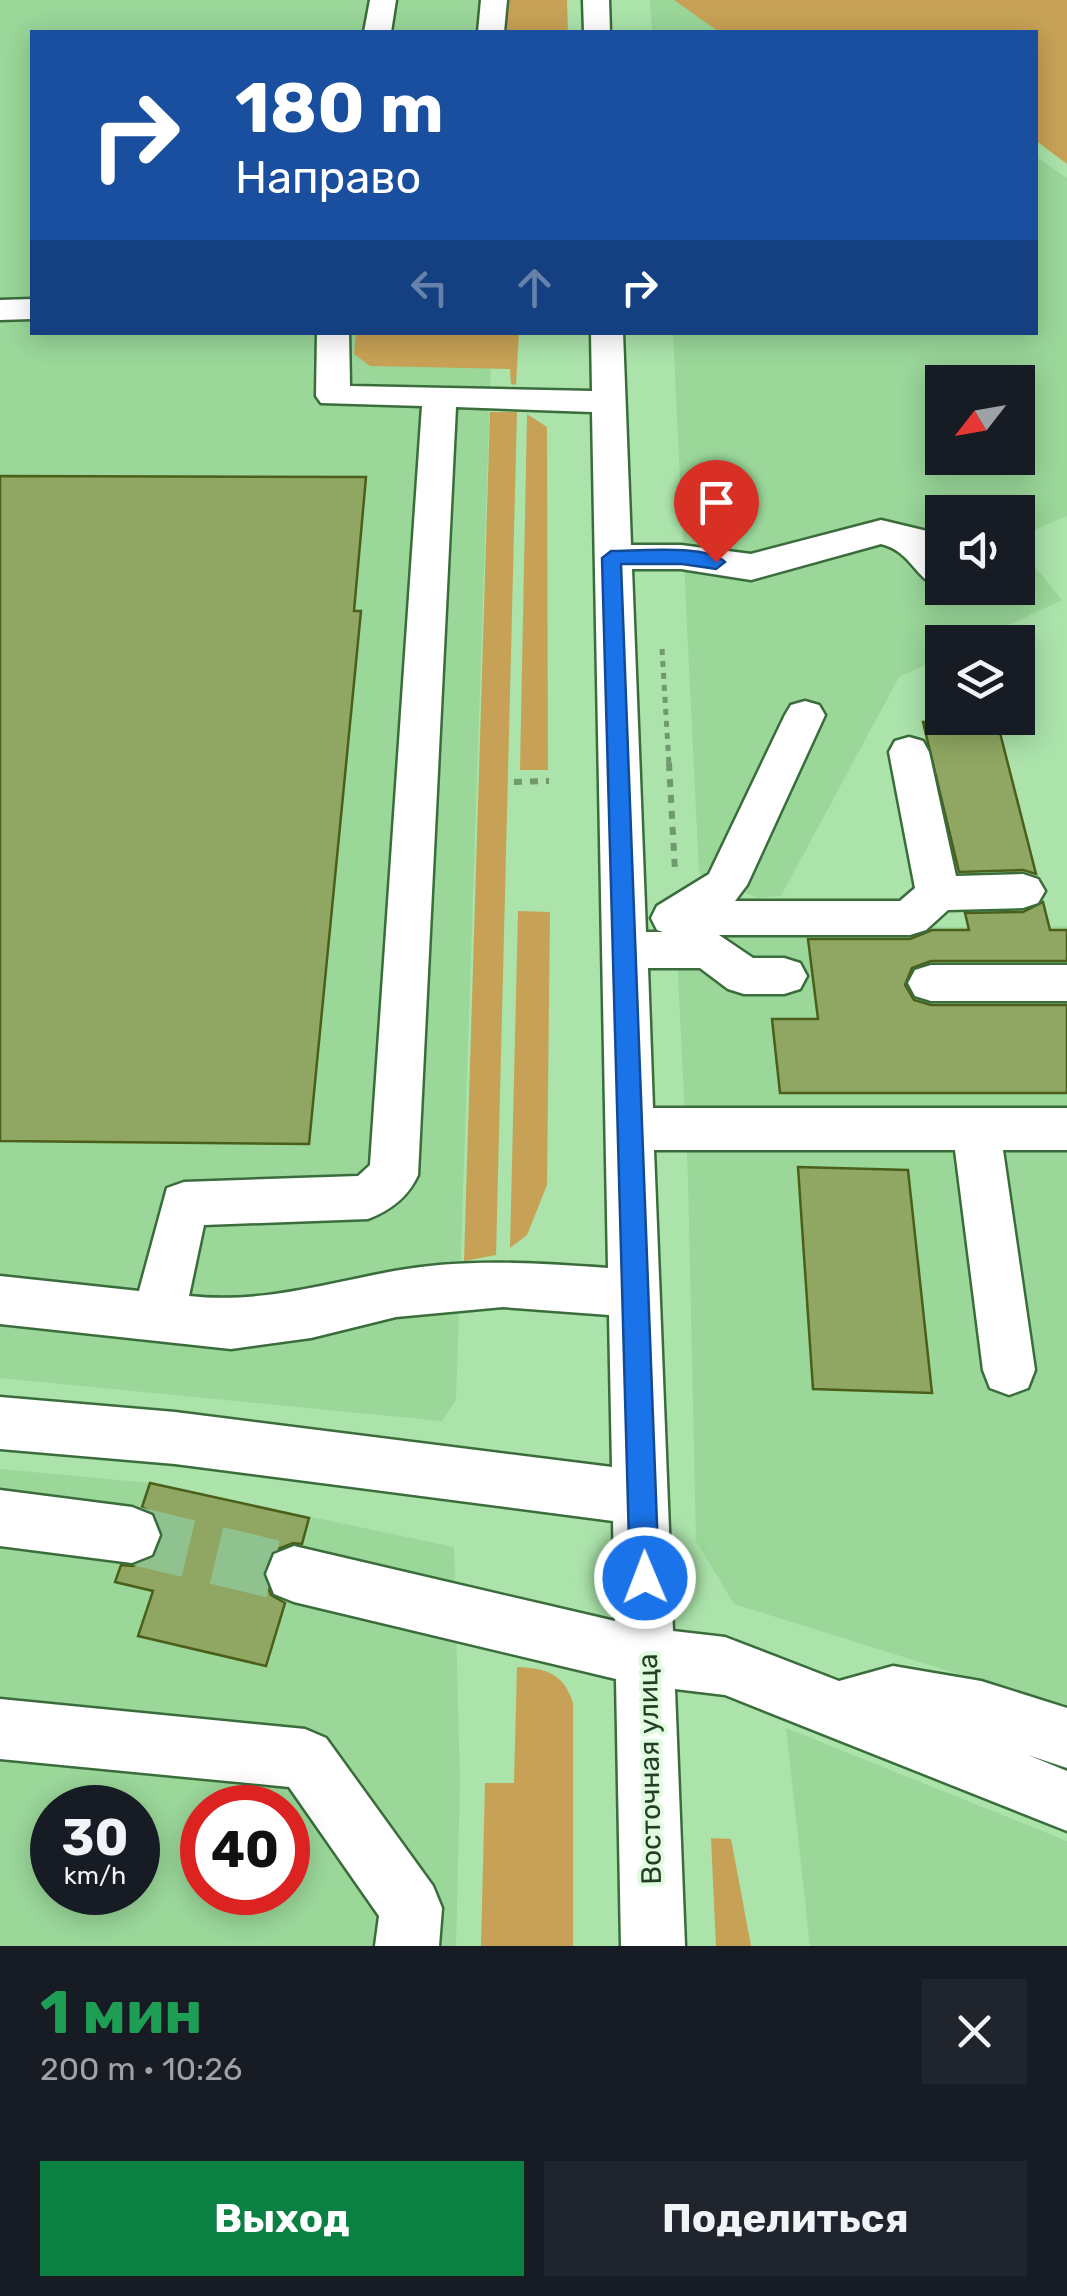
<!DOCTYPE html>
<html lang="ru">
<head>
<meta charset="utf-8">
<style>
  :root { --surface:#171b24; --page:#20242c; --text:#f1f3f6; --muted:#9ea1a6; --accent:#0b8043 }
  body { margin:0; font-family:Rubik,sans-serif; background:var(--page); color:var(--text); height:100vh; display:flex; flex-direction:column; font-size:38px; white-space:nowrap }
  * { box-sizing:border-box; margin:0 }
  p { font-size:32px; color:var(--muted) }
  .icon { flex:none; width:55px; height:55px; fill:none; stroke:currentColor; stroke-width:2; stroke-linecap:round; stroke-linejoin:round }
  .map { position:relative; height:1946px; overflow:hidden }
  .sheet { display:flex; flex-direction:column; background:var(--surface); flex:1 }
  .sheet>* { flex:none }
  .guide { position:absolute; left:30px; top:30px; width:1008px; height:305px; border-radius:0px; box-shadow:0 5px 25px #0003; background:#1a4fa0; color:#fff; overflow:hidden }
  .needle { width:65px; rotate:239deg }
  .tools { position:absolute; left:925px; top:365px; display:grid; gap:20px }
  .tools a { display:grid; place-items:center; width:110px; height:110px; border-radius:0px; background:var(--surface); box-shadow:0 5px 25px #0003; font-size:50px }
  .speed { position:absolute; left:30px; top:1785px; display:flex; gap:20px; font-size:50px; font-weight:700; text-align:center }
  .speed>* { display:grid; place-content:center; width:130px; height:130px; border-radius:50%; background:var(--surface); box-shadow:0 5px 25px #0003; line-height:1 }
  .speed small { font-size:25px; font-weight:400 }
  .speed .limit { border:15px solid #d22; background:#fff; color:#111 }
  .pin { position:absolute; display:grid; place-items:center; width:85px; height:85px; color:#fff; margin:-102px -42px; border-radius:50% 50% 50% 0; rotate:-45deg; box-shadow:0 0 10px #0007 }
  .pin .icon { rotate:45deg }
  .me { position:absolute; width:110px; margin:-55px; rotate:359deg; stroke-linejoin:round; filter:drop-shadow(0 0 8px #0008) }
  .turn { display:flex; align-items:center; gap:35px; height:210px; padding:0 40px; font-size:45px }
  .turn .icon { width:130px; height:130px; stroke-width:2.5 }
  .turn b { display:block; font-size:70px; line-height:85px }
  .lanes { display:flex; align-items:center; height:95px; padding:0 40px; background:#0003; justify-content:center; gap:50px; direction:ltr }
  .lanes .off { opacity:.35 }
  .round { display:grid; place-items:center; flex:none; width:105px; height:105px; border-radius:0px; background:var(--page) }
  .overview { display:flex; align-items:center; justify-content:space-between; height:170px; padding:0 40px }
  h1 { font-size:60px; font-weight:700; line-height:75px; color:#1e9e55 }
  .button { display:flex; gap:20px; margin-top:auto; padding:20px 40px }
  .button a { flex:1; height:115px; border-radius:0px; background:var(--accent); color:#fff; font-size:40px; font-weight:700; line-height:115px; text-align:center }
  .button a+a { background:var(--page); color:var(--text) }
  .map>svg:first-child { display:block }
  .built { fill:#9ad799; fill-rule:evenodd }
  .green { fill:#c7a256 }
  .building { fill:#8fa762; stroke:#4b5f1a; stroke-width:2.5 }
  .lines { fill:none; stroke-linecap:round; stroke-linejoin:round }
  .minor-tunnel { stroke:#90c290; stroke-width:58; stroke-dasharray:58 29; stroke-linecap:butt }
  .minor-casing { stroke:#3a6d3b; stroke-width:5 }
  .path-far1 { stroke:#70996f; stroke-width:5; stroke-dasharray:6 6; stroke-linecap:butt }
  .path { stroke:#70996f; stroke-width:6; stroke-dasharray:8 8; stroke-linecap:butt }
  .minor { fill:#fff; fill-rule:evenodd }
  .route { fill:#1a73e8; stroke:#114b97; stroke-width:2.5 }
  .labels { text-anchor:middle; stroke-width:8; stroke-linejoin:round; paint-order:stroke }
  .street-label { font-size:28px; fill:#263d26; stroke:#dffcdf }
</style>
</head>
<body>
<div class="map">
<svg width="1067" height="1946" viewBox="0 0 1067 1946">
  <rect width="100%" height="100%" fill="#abe3aa"/>
  <path class="built" d="M0,0H504L503,32H32V332L492,333L456,1400L442,1421L0,1378Z
    M650,0H886L914,32H652Z
    M1035,156L1067,178V516L1018,537V512H942V588H1018V546L1062,600L972,642H942V657L899,677L781,896L758,898L725,885L699,873L673,333L1035,332ZM942,382H1018V458H942Z
    M1067,926V1708L734,1604L696,1541L688,1177L676,934L687,929Z
    M0,1469L150,1483L454,1547L460,1782L456,1946H0ZM52,1808H138V1892H52ZM202,1808H288V1892H202Z
    M786,1728L1067,1841V1946H810Z"/>
  <path class="green" d="M507,0H567L568,32H506Z
    M674,0H1067V164L1035,140V32H719Z
    M356,333H519L516,385L511,384L510,369L370,366L354,354Z
    M490,412H517L496,1255L464,1261Z
    M527,414L547,427L548,770H520Z
    M518,911L550,912L547,1185L527,1235L510,1248Z
    M517,1667C547,1668 564,1674 573,1703V1946H481L485,1783H514Z
    M711,1838L731,1839L751,1946H716Z"/>
  <path class="building" d="M0,476L366,477L354,611H361L309,1144L0,1141Z
    M997,721L1036,874L1023,870L959,872L923,722Z
    M1043,902L1050,930H1067V961H931L912,968L905,985L914,1000L931,1005H1067V1093H780L772,1019H818L808,939H910L932,930H969L965,913L1023,912Z
    M798,1167L908,1170L932,1393L813,1389Z
    M150,1483L309,1518L302,1544L293,1543L273,1551L263,1573L271,1595L285,1603L266,1666L138,1636L153,1591L115,1582L121,1565L133,1566L153,1558L163,1536L155,1514L142,1507Z"/>
  <g class="lines">
    <path class="minor-tunnel" d="M132,1535L294,1574"/>
    <g class="minor-casing">
      <path id="minor" d="M370,0H396L391,32H364Z
        M481,0H507L504,32H478Z
        M583,0H609L610,32H584Z
        M32,299V319L0,320V300Z
        M317,332H349L350,386L592,391L591,332H623L631,545H681L751,554L881,520L927,531L942,550V588C914,580 913,552 881,544L751,580L681,569H632L646,932H663L657,930L651,918L657,906L709,874L785,715L791,705L805,701L819,705L825,715L747,885L735,901H900L915,888L889,752L895,741L909,737L923,741L929,752L956,876L1023,874L1038,879L1045,891L1038,903L1023,908L948,910L926,930L910,935H719L753,958H784L800,963L807,976L800,989L784,994H744L728,989L700,968H648L653,1108H1067V1150H1003L1035,1370L1028,1388L1009,1395L990,1388L983,1370L955,1150H654L673,1631L725,1637L839,1681L893,1666L981,1681L1067,1708V1768L1028,1755L1067,1771V1831L725,1695L675,1689L685,1946H621L616,1679L294,1602L274,1594L266,1574L274,1554L294,1546L615,1621L613,1521L175,1464L0,1449V1397L175,1412L612,1467L609,1315L503,1307L396,1317L311,1338L231,1349L0,1324V1276L139,1291L167,1188L184,1182L358,1176L370,1165L422,406L321,403L316,396ZM456,407L592,412L608,1268C537,1263 465,1258 394,1271C324,1284 260,1304 189,1296L204,1225L368,1219C391,1210 408,1197 418,1175Z
        M931,965H1067V1001H931L915,996L908,983L915,970Z
        M0,1490L132,1507L152,1515L160,1535L152,1555L132,1563L0,1546Z
        M0,1699L305,1729L326,1738L433,1886L442,1908L439,1946H375L379,1916L289,1787L0,1759Z"/>
    </g>
    <path class="path-far1" d="M662,649L669,765"/>
    <path class="path" d="M669,763L675,871
      M514,782L549,781"/>
    <use href="#minor" class="minor"/>
  </g>
  <path class="route" d="M611,551C639,551 706,544 725,562L716,569L682,564H621L659,1578L655,1588L645,1592L635,1588L630,1578L602,558Z"/>
  <g class="labels">
    <g class="street-label">
      <text transform="translate(649 1769) rotate(-91)" y="10">Восточная улица</text>
    </g>
  </g>
</svg>
<div class="tools">
<a><svg class="needle" viewBox="-14 -14 28 28"><path d="M0-13l5 13h-10z" fill="#e53935"/><path d="M0 13l5-13h-10z" fill="#9ea1a6"/></svg></a>
<a><svg class="icon" aria-label="sound" viewBox="0 0 24 24"><path d="M4 9h4l5-4v14l-5-4H4zM17 9q2 3 0 6"/></svg></a>
<a><svg class="icon" aria-label="layers" viewBox="0 0 24 24"><path d="M12 4l9 5-9 5-9-5zM3 14l9 5 9-5"/></svg></a>
</div>
<div class="speed"><div>30<small>km/h</small></div><div class="limit">40</div></div>
<div class="pin" style="left:716px;top:562px;background:#d93025"><svg class="icon" aria-label="arrive" viewBox="0 0 24 24"><path d="M6 21V4h12l-3 4 3 4H6"/></svg></div>
<svg class="me" style="left:645px;top:1578px" viewBox="-20 -20 40 40"><circle r="17" fill="#1a73e8" stroke="#fff" stroke-width="3"/><path d="M0-11L8 9 0 5-8 9z" fill="#fff"/></svg>
<div class="guide">
<div class="turn"><svg class="icon" aria-label="right" viewBox="0 0 24 24"><path d="M7 20v-9h11M14 6l5 5-5 5"/></svg><div><b>180 m</b>Направо</div></div>
<div class="lanes"><svg class="icon off" aria-label="left" viewBox="0 0 24 24"><path d="M17 20v-9H6M10 6l-5 5 5 5"/></svg><svg class="icon off" aria-label="ahead" viewBox="0 0 24 24"><path d="M12 20V5M6 11l6-6 6 6"/></svg><svg class="icon" aria-label="right" viewBox="0 0 24 24"><path d="M7 20v-9h11M14 6l5 5-5 5"/></svg></div>
</div>
</div>
<section class="sheet">
<div class="overview"><div><h1>1 мин</h1><p>200 m · 10:26</p></div><a class="round"><svg class="icon" aria-label="close" viewBox="0 0 24 24"><path d="M6 6l12 12M18 6L6 18"/></svg></a></div>
<div class="button"><a>Выход</a><a>Поделиться</a></div>
</section>
</body>
</html>
